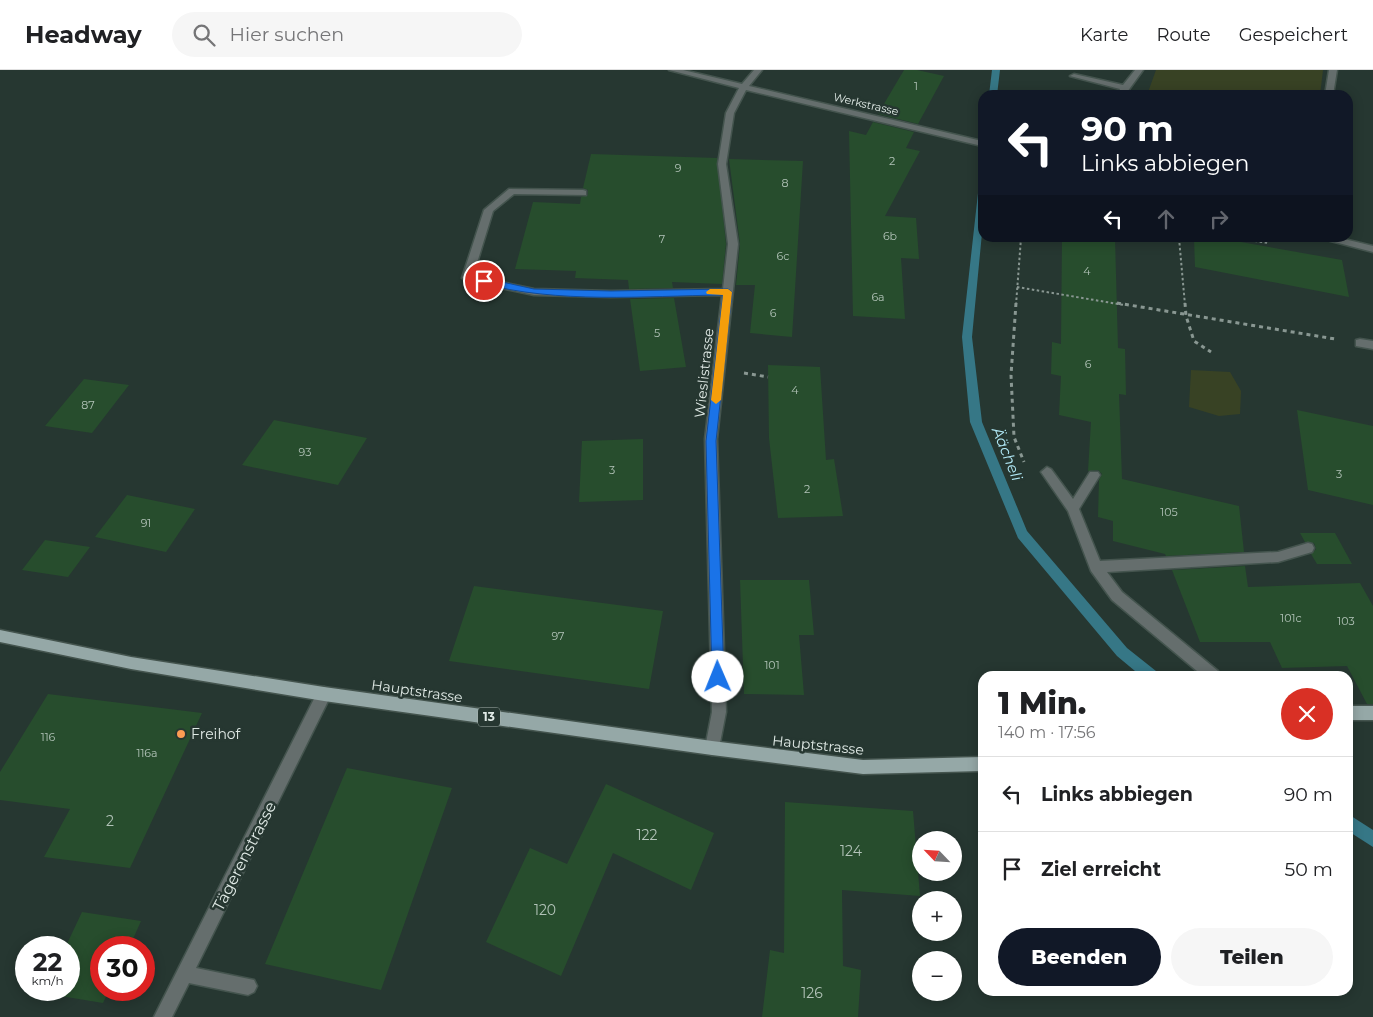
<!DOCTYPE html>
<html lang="de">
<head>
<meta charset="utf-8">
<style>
  :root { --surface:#fff; --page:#f6f6f6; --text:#202124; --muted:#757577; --line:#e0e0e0; --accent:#111827 }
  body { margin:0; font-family:Montserrat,sans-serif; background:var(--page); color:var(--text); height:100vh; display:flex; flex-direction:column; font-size:19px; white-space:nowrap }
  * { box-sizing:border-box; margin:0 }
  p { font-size:16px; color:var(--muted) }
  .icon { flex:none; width:28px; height:28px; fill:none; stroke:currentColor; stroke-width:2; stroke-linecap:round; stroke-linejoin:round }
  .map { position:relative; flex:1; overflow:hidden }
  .panel { position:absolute; left:978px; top:601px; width:375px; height:325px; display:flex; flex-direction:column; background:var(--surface); border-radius:15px; box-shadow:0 2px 12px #0003 }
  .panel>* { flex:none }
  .hud { position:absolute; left:978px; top:20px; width:375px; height:152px; border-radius:15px; box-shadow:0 2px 12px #0003; background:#111827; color:#fff; overflow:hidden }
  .needle { width:32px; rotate:295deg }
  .tools { position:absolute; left:912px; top:761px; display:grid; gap:10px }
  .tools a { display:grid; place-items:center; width:50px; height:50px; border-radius:50%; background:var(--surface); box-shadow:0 2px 12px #0003; font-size:25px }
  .speed { position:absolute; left:15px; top:866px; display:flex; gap:10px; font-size:25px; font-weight:700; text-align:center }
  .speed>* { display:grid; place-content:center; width:65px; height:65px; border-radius:50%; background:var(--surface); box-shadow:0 2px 12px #0003; line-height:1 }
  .speed small { font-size:12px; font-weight:400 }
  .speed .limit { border:8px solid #d22; background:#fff; color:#111 }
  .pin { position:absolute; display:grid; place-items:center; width:42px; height:42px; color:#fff; margin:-21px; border:2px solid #fff; border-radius:50%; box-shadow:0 1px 5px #0007 }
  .me { position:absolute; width:55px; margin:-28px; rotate:359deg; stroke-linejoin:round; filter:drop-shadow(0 0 4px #0008) }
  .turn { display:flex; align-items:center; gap:18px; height:105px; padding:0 20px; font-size:22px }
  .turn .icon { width:65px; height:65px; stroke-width:2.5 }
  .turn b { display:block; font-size:35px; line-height:42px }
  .lanes { display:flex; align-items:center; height:48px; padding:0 20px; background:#0003; justify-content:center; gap:25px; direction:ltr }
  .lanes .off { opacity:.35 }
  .round { display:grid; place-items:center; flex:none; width:52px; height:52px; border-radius:26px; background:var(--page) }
  .overview { display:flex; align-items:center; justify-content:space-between; height:85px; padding:0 20px }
  h1 { font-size:30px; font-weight:800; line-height:38px }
  .button { display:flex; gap:10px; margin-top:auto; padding:10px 20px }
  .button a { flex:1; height:58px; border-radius:30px; background:var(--accent); color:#fff; font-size:20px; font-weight:800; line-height:58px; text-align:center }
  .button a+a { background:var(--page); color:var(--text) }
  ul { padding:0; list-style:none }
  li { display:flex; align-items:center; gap:15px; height:75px; padding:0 20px; border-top:1px solid var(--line) }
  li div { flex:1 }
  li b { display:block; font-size:19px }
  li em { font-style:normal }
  header { display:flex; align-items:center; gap:30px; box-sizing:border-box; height:70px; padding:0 25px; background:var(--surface); border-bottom:1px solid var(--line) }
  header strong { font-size:24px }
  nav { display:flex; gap:28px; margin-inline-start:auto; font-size:18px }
  .search { width:350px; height:45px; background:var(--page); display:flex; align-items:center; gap:12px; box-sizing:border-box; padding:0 18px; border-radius:28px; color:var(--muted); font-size:19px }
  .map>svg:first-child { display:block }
  .green { fill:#384224 }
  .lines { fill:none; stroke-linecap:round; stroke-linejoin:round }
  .stream { fill:#367786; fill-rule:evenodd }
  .building { fill:#274d2d }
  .minor-casing { stroke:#44544e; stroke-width:3 }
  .major-casing { stroke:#44544e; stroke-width:3 }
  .path-far1 { stroke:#899792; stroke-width:2; stroke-dasharray:2.5 2.5; stroke-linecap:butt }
  .path { stroke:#899792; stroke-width:3; stroke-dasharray:4 4; stroke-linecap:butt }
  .minor { fill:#656e6d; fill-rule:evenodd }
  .major { fill:#95a8a7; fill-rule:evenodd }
  .route { fill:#1a73e8; stroke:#114b97 }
  .slow { fill:#f59e0b }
  .poi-dot { fill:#fc9d53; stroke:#263731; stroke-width:2 }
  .labels { text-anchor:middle; stroke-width:5; stroke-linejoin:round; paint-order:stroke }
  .number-label { font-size:11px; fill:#b2c3b8 }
  .far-street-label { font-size:11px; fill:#e0eae6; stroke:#263731 }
  .shield { fill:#263731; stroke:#a8b4b0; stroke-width:1 }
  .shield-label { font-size:12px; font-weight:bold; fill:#e0eae6 }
  .street-label { font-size:14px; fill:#e0eae6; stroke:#263731 }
  .poi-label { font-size:14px; fill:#e0eae6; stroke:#263731; text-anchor:start }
  .near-number-label { font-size:14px; fill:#b2c3b8 }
  .water-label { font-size:15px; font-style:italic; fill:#b3ebf9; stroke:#263731 }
  .near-street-label { font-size:16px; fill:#e0eae6; stroke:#263731 }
</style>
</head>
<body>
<header>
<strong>Headway</strong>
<div class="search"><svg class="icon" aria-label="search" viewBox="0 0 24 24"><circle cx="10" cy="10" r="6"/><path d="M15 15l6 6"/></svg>Hier suchen</div>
<nav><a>Karte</a><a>Route</a><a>Gespeichert</a></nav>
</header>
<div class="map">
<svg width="1373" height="947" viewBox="0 0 1373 947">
  <rect width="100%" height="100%" fill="#263731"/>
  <path class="green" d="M1156,0H1323L1320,25H1147Z
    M1191,300L1230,302L1241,321L1240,344L1219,346L1189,337Z"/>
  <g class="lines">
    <path class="stream" d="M992,0H1000L997,25H989Z
      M982,120V163L972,267L982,352L1027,461L1127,578L1156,601L1158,606H1141L1117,586L1018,468L970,352L962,267L978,123Z
      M1348,744L1373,760V777L1348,761Z"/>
  </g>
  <path class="building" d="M904,0H917L944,6L918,54L878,44Z
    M873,52L914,62L906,78L920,81L885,146L916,148L919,189L901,188L905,249L853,246L849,61L866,65Z
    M591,84L717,88L726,174L722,214L672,212L673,218L629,219L628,210L575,208L576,201L515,199L533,132L580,134L581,127L588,125V120L583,118Z
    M729,89L803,91L792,267L750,263L755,215H736L740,174Z
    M1062,168H1115L1118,278L1125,279L1126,325L1119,324L1122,409L1239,436L1244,482L1166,486L1165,484L1113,471V451L1098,447L1099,410L1102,404L1098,400L1088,401L1091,352L1059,345L1061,306L1051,304L1052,272L1061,274Z
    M1194,168H1218L1342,190L1349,227L1195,197Z
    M674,228L686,297L640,301L630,229Z
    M768,295L820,297L826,390L834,389L843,446L778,448L769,368Z
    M84,309L129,315L92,363L45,356Z
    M1297,340L1373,356V435L1308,420Z
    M274,350L367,368L338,415L242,395Z
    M643,369V430L579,432L582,371Z
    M127,425L195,439L166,482L95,467Z
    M1300,463H1335L1352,494H1317L1311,484L1316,479L1314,473L1305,472Z
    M45,470L90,477L68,507L22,500Z
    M1245,496L1248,517L1360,513L1373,536V634H1367L1347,596L1282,598L1270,572H1200L1172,500Z
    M740,510H809L814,565H799L804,625L744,624Z
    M474,516L663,541L649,619L449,591Z
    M48,624L202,643L130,798L44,787L70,739L0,730V702Z
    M347,698L452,718L381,920L265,894Z
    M606,714L714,763L691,820L613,783L561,906L486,872L530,778L567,794Z
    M785,732L913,741L920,826L842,820L843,896L861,900L858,947H762L770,880L784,883Z
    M82,842L141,851L129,878H101V920H109L103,933L42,923L44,920H69V878H65Z"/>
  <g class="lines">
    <g class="minor-casing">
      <path id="minor" d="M669,0H683L742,14L754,0H762L749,16L982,71V76L746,20L734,43L726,94L738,174L717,369L726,642L719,678L717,683L712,685L707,683L705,678L712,642L705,369L722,225L611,227L534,225L467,211L462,208L484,140L509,119L583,120L586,121V125L514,124L493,141L473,206L534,219L611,221L723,219L728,174L718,94L726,43L739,18Z
        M1135,0H1143L1125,25H1117L1120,19L1070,6L1074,4L1123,15Z
        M1329,0H1337L1333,25H1325Z
        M1325,168H1340L1373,176V182L1327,170Z
        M1360,269L1373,271V279L1356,276V270Z
        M1047,397L1051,399L1073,429L1090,402H1098L1100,405L1079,439L1100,491L1278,482L1308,473L1312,474L1314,478L1312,482L1278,492L1107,502L1122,522L1218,601L1220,606H1203L1112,530L1091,501L1068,441L1041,402Z
        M324,617L329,619L331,624L329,629L196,898L254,910L257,916L254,922L248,925L189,913L172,947H154L319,619Z"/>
    </g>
    <g class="major-casing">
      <path id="major" d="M0,560L131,587L324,617L712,671L863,690L982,687V701L863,704L712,685L324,631L131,599L0,572Z
        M1348,636H1373V650H1348Z"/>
    </g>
    <path class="path-far1" d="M1179,168L1185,235
      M1235,168L1268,173V168
      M1017,217L1124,235
      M1016,235L1021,168"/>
    <path class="path" d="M1016,233L1011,305L1014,367L1024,392
      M1117,233L1335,269
      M1185,233L1186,246L1194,271L1211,282
      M744,303L768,307"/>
    <use href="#minor" class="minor"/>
    <use href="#major" class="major"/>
  </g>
  <path class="route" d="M484,208L534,219L611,221L728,219L732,222L716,371L724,607L722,611L718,613L713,611L712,607L706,371L723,225C643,226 559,234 480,213V209Z"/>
  <path class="slow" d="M710,219H728L732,222L721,330L716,334L711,330L723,225L707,224L706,222Z"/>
  <circle class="poi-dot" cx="181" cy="664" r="5"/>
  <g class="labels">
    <g class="number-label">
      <text x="916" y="20">1</text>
      <text x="892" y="95">2</text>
      <text x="678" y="102">9</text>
      <text x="785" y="117">8</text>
      <text x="890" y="170">6b</text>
      <text x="662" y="173">7</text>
      <text x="783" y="190">6c</text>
      <text x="1087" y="205">4</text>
      <text x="878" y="231">6a</text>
      <text x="773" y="247">6</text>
      <text x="657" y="267">5</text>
      <text x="1088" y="298">6</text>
      <text x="795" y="324">4</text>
      <text x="88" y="339">87</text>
      <text x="305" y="386">93</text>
      <text x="612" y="404">3</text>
      <text x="1339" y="408">3</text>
      <text x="807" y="423">2</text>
      <text x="1169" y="446">105</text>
      <text x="146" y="457">91</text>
      <text x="1291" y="552">101c</text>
      <text x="1346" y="555">103</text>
      <text x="558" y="570">97</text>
      <text x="772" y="599">101</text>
      <text x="48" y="671">116</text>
      <text x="147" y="687">116a</text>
    </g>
    <g class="far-street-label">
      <text transform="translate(866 34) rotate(13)" y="4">Werkstrasse</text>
    </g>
    <rect class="shield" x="478" y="637.5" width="22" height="19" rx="4"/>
    <g class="shield-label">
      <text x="489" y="651">13</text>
    </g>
    <g class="street-label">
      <text transform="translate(704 303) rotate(-84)" y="5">Wieslistrasse</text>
      <text transform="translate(417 621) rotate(8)" y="5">Hauptstrasse</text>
      <text transform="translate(818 675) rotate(6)" y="5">Hauptstrasse</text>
    </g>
    <g class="poi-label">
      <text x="191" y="669">Freihof</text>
    </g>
    <g class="near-number-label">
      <text x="110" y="756">2</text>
      <text x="647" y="770">122</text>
      <text x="851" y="786">124</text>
      <text x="545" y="845">120</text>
      <text x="812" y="928">126</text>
    </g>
    <g class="water-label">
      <text transform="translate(1007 384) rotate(68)" y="5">Äächeli</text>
    </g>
    <g class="near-street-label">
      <text transform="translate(244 786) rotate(-63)" y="6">Tägerenstrasse</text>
    </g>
  </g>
</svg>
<div class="tools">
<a><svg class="needle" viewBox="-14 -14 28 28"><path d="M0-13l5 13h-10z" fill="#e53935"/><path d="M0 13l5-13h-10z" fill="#757577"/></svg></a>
<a>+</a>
<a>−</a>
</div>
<div class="speed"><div>22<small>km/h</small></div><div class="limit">30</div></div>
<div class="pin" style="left:484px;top:211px;background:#d93025"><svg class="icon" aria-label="arrive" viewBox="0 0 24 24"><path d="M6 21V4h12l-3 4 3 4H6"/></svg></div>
<svg class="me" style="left:718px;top:607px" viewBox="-20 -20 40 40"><circle r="19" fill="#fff"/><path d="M0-13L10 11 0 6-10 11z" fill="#1a73e8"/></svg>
<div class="hud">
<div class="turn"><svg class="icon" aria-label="left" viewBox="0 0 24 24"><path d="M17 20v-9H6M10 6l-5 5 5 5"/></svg><div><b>90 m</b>Links abbiegen</div></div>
<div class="lanes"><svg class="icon" aria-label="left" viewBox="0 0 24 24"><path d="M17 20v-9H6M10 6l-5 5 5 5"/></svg><svg class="icon off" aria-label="ahead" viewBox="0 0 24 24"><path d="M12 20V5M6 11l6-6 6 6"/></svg><svg class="icon off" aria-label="right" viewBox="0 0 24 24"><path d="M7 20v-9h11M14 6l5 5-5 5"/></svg></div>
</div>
<section class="panel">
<div class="overview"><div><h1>1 Min.</h1><p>140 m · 17:56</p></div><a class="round" style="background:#d93025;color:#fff"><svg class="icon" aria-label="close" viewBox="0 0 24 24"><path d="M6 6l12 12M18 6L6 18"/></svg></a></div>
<ul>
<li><svg class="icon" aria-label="left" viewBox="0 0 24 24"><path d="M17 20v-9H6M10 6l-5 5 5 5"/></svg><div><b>Links abbiegen</b></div><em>90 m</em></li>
<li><svg class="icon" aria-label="arrive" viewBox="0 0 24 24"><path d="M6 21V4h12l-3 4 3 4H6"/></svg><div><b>Ziel erreicht</b></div><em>50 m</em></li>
</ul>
<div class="button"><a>Beenden</a><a>Teilen</a></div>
</section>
</div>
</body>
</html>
